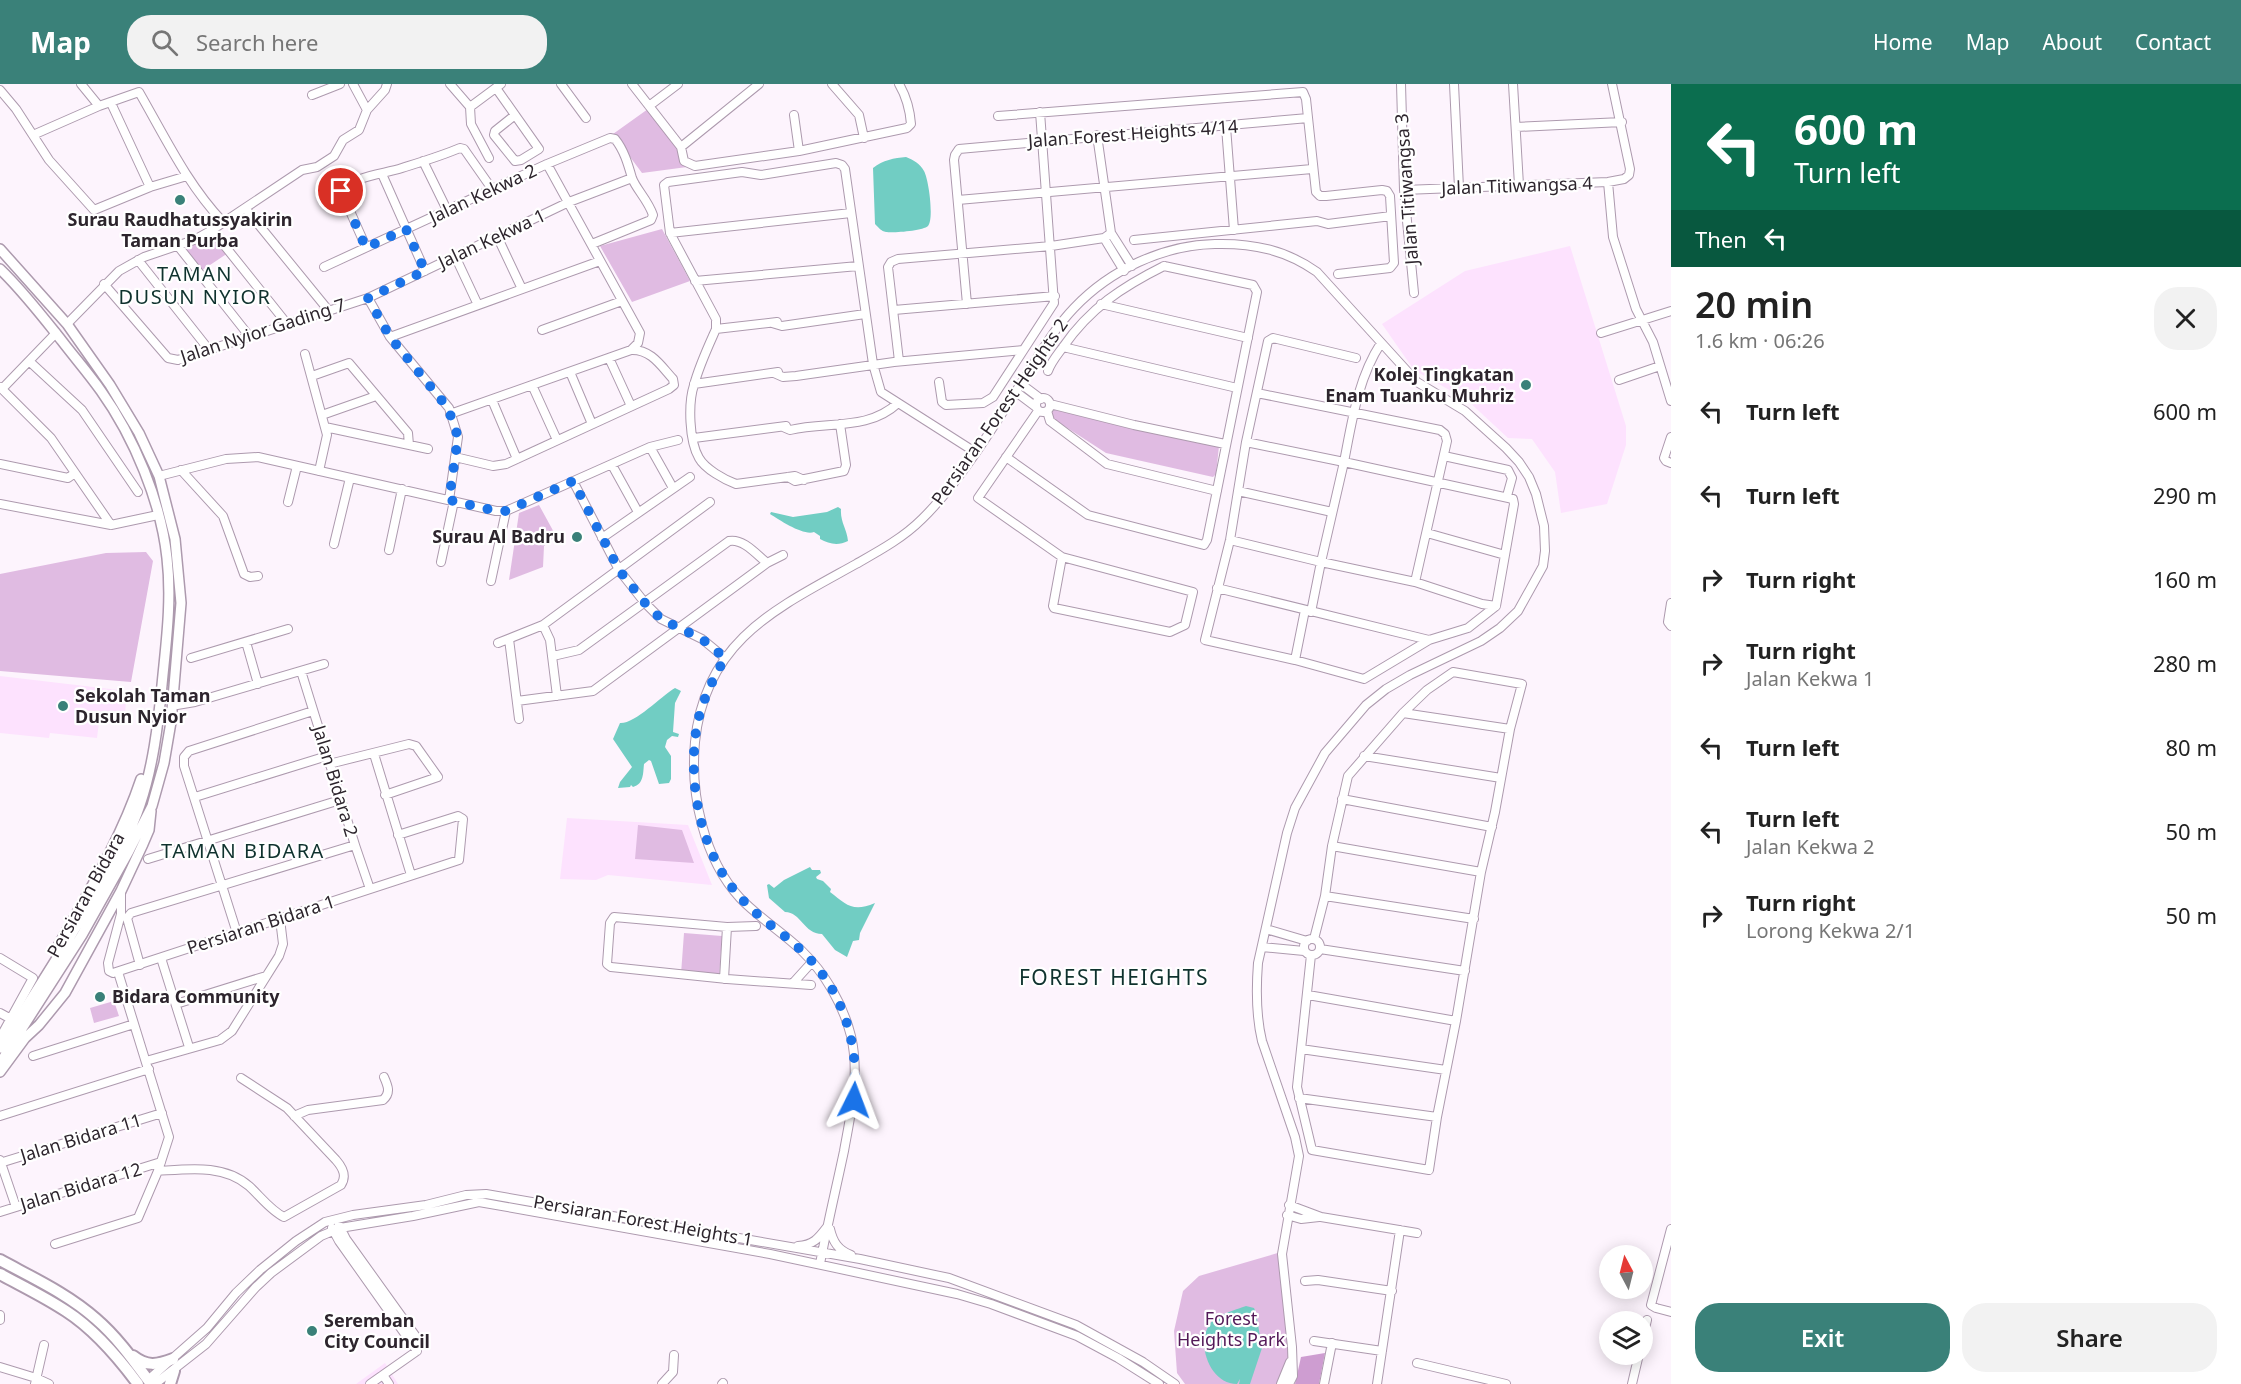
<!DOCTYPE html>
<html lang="en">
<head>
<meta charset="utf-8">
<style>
  :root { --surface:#fff; --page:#f2f2f2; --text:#222; --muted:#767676; --accent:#3a8179 }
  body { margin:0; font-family:"Noto Sans",sans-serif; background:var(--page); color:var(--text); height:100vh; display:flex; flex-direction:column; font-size:22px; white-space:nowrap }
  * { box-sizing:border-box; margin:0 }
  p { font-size:20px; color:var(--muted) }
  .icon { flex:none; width:33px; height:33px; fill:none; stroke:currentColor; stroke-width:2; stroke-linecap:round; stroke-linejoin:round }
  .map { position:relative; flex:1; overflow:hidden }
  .details { display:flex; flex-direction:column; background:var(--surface); width:570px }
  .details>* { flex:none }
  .top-card { background:#0b6e4f; color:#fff; overflow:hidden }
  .needle { width:39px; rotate:353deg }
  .tools { position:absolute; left:1599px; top:1161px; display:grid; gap:12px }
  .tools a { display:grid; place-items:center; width:54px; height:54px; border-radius:50%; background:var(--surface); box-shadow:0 3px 15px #0003; font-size:30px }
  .pin { position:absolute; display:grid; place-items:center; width:51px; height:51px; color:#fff; margin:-26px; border:3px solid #fff; border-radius:50%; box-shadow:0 2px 6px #0007 }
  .me { position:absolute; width:66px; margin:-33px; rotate:3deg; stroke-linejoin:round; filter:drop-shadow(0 0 4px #0008) }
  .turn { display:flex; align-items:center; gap:21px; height:126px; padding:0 24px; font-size:27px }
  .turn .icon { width:78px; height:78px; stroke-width:2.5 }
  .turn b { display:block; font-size:42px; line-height:51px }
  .then { display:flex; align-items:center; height:57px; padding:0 24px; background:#0003; gap:12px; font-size:22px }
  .round { display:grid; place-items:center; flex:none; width:63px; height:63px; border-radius:24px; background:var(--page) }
  .headline { display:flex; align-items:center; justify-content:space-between; height:102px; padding:0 24px }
  h1 { font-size:36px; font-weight:600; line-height:45px }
  .action { display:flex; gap:12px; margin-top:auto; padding:12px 24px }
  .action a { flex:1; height:69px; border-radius:24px; background:var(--accent); color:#fff; font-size:24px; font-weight:600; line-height:69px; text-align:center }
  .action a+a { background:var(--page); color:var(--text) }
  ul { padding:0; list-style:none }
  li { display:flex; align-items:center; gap:18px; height:84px; padding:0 24px }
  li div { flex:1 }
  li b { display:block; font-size:22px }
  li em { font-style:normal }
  header { display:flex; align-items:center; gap:36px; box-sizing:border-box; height:84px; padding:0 30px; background:var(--accent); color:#fff }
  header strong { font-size:28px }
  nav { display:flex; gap:33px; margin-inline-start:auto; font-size:21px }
  .search { width:420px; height:54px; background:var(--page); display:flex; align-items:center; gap:15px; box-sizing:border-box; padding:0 21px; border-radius:24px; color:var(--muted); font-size:22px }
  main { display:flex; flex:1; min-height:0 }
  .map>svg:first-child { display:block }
  .built { fill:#fde2fe }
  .green { fill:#e0bbe2 }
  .forest { fill:#ce9dd1 }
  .water { fill:#71cdc3 }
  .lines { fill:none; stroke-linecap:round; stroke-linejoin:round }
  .minor-casing { stroke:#ad9aae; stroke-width:10 }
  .major-casing { stroke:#ad9aae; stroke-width:12 }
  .highway-casing { stroke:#ad9aae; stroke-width:14 }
  .minor { stroke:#fff; stroke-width:8 }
  .major { stroke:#fff; stroke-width:9 }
  .highway { stroke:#fff; stroke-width:10 }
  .route { stroke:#1a73e8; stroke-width:10; stroke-dasharray:0 18 }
  .poi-dot { fill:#3a8179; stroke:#fff; stroke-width:2 }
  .labels { text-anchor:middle; stroke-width:4.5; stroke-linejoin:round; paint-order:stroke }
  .street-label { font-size:18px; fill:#2d252d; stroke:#fff }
  .poi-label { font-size:18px; font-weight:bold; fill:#2d252d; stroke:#fff; text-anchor:start }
  .park-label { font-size:18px; fill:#531958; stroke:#fff }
  .neighbourhood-label { font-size:20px; letter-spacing:1.5px; fill:#0f322e; stroke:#fff }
  .quarter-label { font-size:21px; letter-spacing:1.5px; fill:#0f322e; stroke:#fff }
</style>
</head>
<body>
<header>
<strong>Map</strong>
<div class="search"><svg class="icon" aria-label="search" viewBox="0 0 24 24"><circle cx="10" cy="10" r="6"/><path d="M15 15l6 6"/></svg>Search here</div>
<nav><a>Home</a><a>Map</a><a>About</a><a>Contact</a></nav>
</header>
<main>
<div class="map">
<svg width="1671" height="1300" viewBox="0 0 1671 1300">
  <rect width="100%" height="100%" fill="#fdf4fd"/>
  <path class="built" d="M1570,162L1626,342V361L1607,420L1561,429L1555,388L1532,355L1508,354L1467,316L1414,286L1382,240L1465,187Z
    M0,592L127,607L124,641L99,638L97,654L50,649L49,654L0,649Z
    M567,734L688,741L712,801L608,791L596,796L560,795Z
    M385,1279L398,1300H356Z"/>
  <path class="green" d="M648,25L678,64L681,76L687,83L642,89L613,50Z
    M662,145L690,197L632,218L600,162Z
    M213,150L228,169L201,187L184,165Z
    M1057,325L1219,362L1216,390L1213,393L1106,369L1052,334V327Z
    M539,421L556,452L544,462L543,483L509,496L519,429Z
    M146,468L153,477L131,598L0,587V490L106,469Z
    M638,741L682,746L694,779L635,775Z
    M684,849L722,852L719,894L681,890Z
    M114,917L119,932L94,939L90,924Z
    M1281,1168L1289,1273L1277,1300H1185L1177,1289L1174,1247L1183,1207L1199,1192Z"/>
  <path class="forest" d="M1325,1269L1319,1300H1295L1301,1273Z"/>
  <path class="water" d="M906,73C914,76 920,80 924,87C929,96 934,136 928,142C923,147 893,149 886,148C881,147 879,144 875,140L873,84C883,76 894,74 906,73Z
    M838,423L841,425C840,438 847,445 848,457C838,462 829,460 820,455V452L814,448C804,452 781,437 770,430L771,428L793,433L827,428Z
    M675,604L681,607L675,619L673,648L679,650L678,653L672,652L667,656L665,663L671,672V695L669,699L659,700L651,677L649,676L644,680C643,689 644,700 633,703L631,701L630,703L618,704L620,698L632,683L613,655L620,639C635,640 660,613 675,604Z
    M810,783L812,786H820L821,789L816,793L817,795L823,797L831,805L830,808C846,820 852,829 875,819L860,849L859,856L853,857L847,873L835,866L822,850C804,850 801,828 785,828L769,814L767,801L769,800L774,804L784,796Z
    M1246,1222L1254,1224L1256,1229L1262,1264L1250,1300H1239L1240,1295L1237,1300C1211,1300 1196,1262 1209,1241C1215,1231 1235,1226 1246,1222Z"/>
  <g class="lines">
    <g class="minor-casing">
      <path id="minor" d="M81,0L99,22
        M353,0L367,26
        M450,0L470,23L471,40L489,74
        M561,0L586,34
        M632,0L681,63L684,77L695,82L799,67L907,44L911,40C910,27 906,12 899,0
        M832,0L859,31L864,54
        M1401,0L1404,106L1414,209
        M1454,0L1459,104
        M1513,0L1519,101
        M496,4L539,65L521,76L515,77L494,51L495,47L515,31
        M0,6L16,25L49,76L94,126L150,103L187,92
        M312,11L340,0
        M111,19L150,103
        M649,22L678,0
        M470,23L501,0
        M794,31L799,67
        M998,32L1303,8L1306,15L1316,108L1320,112H1326L1382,106L1387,107L1390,112L1394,179L1390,184L1338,190
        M1226,43L1234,146
        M1516,43L1622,38
        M33,51L99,22L139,8C165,53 187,100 223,138
        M1097,51L1111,149L1132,182
        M681,63L759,0
        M423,77L447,126
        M547,80L640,249L638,259L631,266
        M382,90L425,187
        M1608,98L1613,153L1636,225L1653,258L1671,317
        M1404,106L1608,98L1624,95L1629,91L1630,85L1612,0
        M958,116L1312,85
        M245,124L329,227
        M212,146L288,241
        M670,149L851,129
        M497,152L522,205
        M1104,154L1124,187
        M1134,156L1317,137L1328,140L1391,132
        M178,162L250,253
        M366,163L341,107C353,92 384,90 402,84C421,78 441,72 460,64L464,65L492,105
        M455,172L478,221
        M138,176L210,267
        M324,183L547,80L610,54L615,55C624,66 628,80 632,94C636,105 648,116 653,131L651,136L592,160
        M695,197L858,182
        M104,200L168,274L178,276L368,214L569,118L632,94
        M368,214L390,253L449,324L458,353L449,416
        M967,220L954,76L955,71L959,65L1308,34
        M1101,220L1248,254
        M894,226L1055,212
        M772,239L782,242L865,230
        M67,240L119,187L144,173L194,156L212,146L302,86L317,83L334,72L343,56L359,46L367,26L385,6L387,0
        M716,245L777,238
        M542,246L622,217
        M1601,249L1671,227
        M390,253L600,177
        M1063,263L1237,304
        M305,270L327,351L319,387
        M609,274L631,322
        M1356,274L1273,254L1268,257L1246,358L1230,456L1205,556L1295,576L1364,595L1429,556
        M29,277L82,326L138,408
        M899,277L888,183L891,178L898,175L1051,162L1104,154L1111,149
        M1048,287C1051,278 1058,270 1063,263C1090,224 1122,203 1164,182
        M570,288L592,340
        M774,289L783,293L796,292L894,278L1023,266
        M312,292L349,279L408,349L409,361
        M1619,296L1660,282
        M939,298L942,318L946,321L983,319L993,313L1054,219L1040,28
        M694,300L778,288
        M1021,300L1041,315
        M532,301L557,356
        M0,303L51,354L111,441
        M2,305L56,249
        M1016,308L1036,323
        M1257,309L1440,346L1445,350L1447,357L1415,498
        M1036 321a7 7 0 1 1 14 0a7 7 0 1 1-14 0Z
        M492,316L517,375
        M1050,320L1134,341L1225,360
        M1038,327L978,414L1062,473L1193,508L1185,541L1170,548L1054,524L1053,522L1062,473
        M1047,327L1050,337L1107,380L1217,407
        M450,330L631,266C651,265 661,282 673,295L674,301L669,305L506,380L493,382L455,373
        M322,331L376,312
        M325,343L428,365
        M783,343L790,346C828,337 868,347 898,319
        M1671,353L1664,374L1666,377L1671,379
        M694,354L786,342
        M1246,358L1344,378C1352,337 1358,294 1381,259
        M650,363L673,404
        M1444,372L1508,386L1512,394L1507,412
        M1006,373L1088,431L1204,461L1207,456L1257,208L1253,201L1164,182
        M1344,378L1513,415L1514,420L1496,522L1482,520L1415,498L1321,478Z
        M0,380L68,394L75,389
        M612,381L638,428
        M181,386L223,432L244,490L250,493L258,492
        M159,392L226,375L258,373L496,427H506L650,363L678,356
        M788,393L795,397L844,387L846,381L840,340
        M804,396L795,392L736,400C725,396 705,385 699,374C689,357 688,319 694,301C699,282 708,263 716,245V235L670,149L664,101L668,98L742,88L761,91L836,79L842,81L845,85L873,280L881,308L975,368
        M573,397L619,486L645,519L661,535L702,555L725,574
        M1238,407L1332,428
        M288,418L297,382
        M0,420L111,441L158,431
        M1427,449L1505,471
        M602,454L690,393
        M1230,456L1321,478L1311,528
        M334,460L350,394
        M389,466L402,405
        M441,478L454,417
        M491,497L506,427
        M1217,504L1429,556L1468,544L1496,522
        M1671,519L1668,538L1671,542
        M543,541L550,556L557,612
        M509,555L519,635
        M246,558L258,600
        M498,559L543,541L710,418
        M553,572L579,566L729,457C743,454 757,471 767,479
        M191,574L288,545
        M1295,576L1305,526
        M301,587L355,761L370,805
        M174,615L177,621L195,618L324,580
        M517,617L593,607L767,479L783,471
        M1403,629L1510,645
        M374,670L411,791
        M1364,672L1501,694
        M329,680L409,660L416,662L438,693L385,711
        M195,713L327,672
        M1342,715L1492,743
        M1332,762L1481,788
        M148,775L340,716
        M121,808V830L108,879L109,887L113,889L459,776L463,735L458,732L398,751
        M1325,812L1474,835
        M756,842L727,843L614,833L610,839L607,880L611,883L727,895L811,901
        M1266,845L1307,857
        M237,849L184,682V673L189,667L313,627
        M1304 863a8 8 0 1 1 16 0a8 8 0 1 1-16 0Z
        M1262,863L1304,867
        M1320,865L1465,887
        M1311,871L1297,1003L1312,1066L1429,1086L1437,1033L1456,937L1481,788L1495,728L1510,645L1522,600L1453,588L1427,606L1403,629L1348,692L1332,762L1325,812L1314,855
        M0,874L33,894L0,954
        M161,874L189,963
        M140,881L127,834L131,829L355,761
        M724,895L727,843
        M793,899L812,878
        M1308,911L1456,937
        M176,920L266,892
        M0,929L11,935
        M1301,965L1446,986
        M33,972L134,940
        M146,977L220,956L232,947L279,872L283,860L280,835
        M1299,1014L1437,1033
        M0,1032L149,985
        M294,1032L308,1026L383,1016C391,1009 388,1002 384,993
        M0,1076L16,1123
        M0,1079L162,1029
        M158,1087C189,1085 224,1080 249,1102C260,1112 271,1127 284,1133L341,1101C347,1092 343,1084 336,1076L287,1024L241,994
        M1289,1121L1321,1133L1417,1149
        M0,1128L161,1078
        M1287,1131L1301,1135L1319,1133
        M339,1141L346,1155L417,1254V1267
        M332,1144L339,1157L417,1267
        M830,1145C833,1158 838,1166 851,1171
        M1671,1145L1651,1221L1656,1224L1671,1228
        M55,1160L138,1134L158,1087L169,1053L118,888
        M798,1162C813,1161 818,1155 827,1143
        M820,1180C827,1142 836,1105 844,1067C851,1028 860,991 851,952C843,920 825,889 801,866C782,848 758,833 740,814C704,775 690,711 695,658C705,556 777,524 856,480C879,467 903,454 922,435C957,401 993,344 1020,301C1037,275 1052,247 1074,224C1110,186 1163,161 1215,160C1253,159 1286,166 1317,188L1417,298L1465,327L1506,364L1519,378L1529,393L1536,410L1544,442L1545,467L1543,482L1518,527L1500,544L1481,557L1410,591L1386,605L1366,621L1325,669L1295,724L1287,749L1258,879C1256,905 1256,932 1262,957L1295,1053L1299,1072L1282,1170L1292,1263L1293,1292L1289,1300
        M1305,1197L1318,1196L1392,1207
        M0,1231V1236
        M1642,1256L1647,1236
        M1314,1257L1382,1267
        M1417,1279L1506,1300
        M0,1283L36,1294L49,1300
        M383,1291L389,1300
        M148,1296L207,1244L236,1209L260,1186L296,1157L325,1138L353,1131L426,1121L466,1111L486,1110L860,1175L949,1194L1076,1241L1143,1278L1175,1300
        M35,1300L44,1261
        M155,1300L206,1260L256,1203L271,1189L321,1152L340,1144L413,1132L479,1118L770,1170L957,1210L991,1220L1077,1252L1118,1274L1159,1300
        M370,1300L417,1267
        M662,1300L673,1288L674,1271
        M722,1300L723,1299
        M1281,1300L1290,1278
        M1324,1300L1332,1259
        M1377,1300L1400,1146
        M1632,1300L1639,1270"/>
    </g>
    <g class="major-casing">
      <path id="major" d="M0,165L67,240L110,301L139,349L159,392L175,455L181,519L171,638L164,679L152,722L129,767L82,851L0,979
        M0,185C23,207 42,232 62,257C75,274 89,290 101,307C134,353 161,418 167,474C172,517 166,559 162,601C158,641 153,683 140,721C130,751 113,779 98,806C67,860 33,912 0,964
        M57,864C88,809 121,755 141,695
        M0,988L25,954L39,941L65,909L121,807L143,760L149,746L151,727"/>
    </g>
    <g class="highway-casing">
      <path id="highway" d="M0,1176C33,1194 68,1210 96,1235C118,1254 134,1277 151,1300
        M0,1190C22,1202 45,1213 66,1227C94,1245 118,1273 138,1300
        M133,1272C147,1283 157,1281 173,1275
        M170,1300L174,1287"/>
    </g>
    <use href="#minor" class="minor"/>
    <use href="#major" class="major"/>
    <use href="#highway" class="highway"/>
  </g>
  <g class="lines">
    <path class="route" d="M341,107L366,164L406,145L425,187L368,214L390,253L448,324L458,353L449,416L496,427H506L573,397L619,486L645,519L661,535L702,555L725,574C713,595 702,617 697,641C687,698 700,769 740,813C758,834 782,848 802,867C843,906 860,961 854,1016"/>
  </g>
  <g class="poi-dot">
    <circle cx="180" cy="116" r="6"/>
    <circle cx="1526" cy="301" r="6"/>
    <circle cx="577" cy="453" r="6"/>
    <circle cx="63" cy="622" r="6"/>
    <circle cx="100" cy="913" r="6"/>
    <circle cx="312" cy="1247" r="6"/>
  </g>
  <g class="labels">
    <g class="street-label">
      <text transform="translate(1133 50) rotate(-4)" y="6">Jalan Forest Heights 4/14</text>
      <text transform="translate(1517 102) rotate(-2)" y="6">Jalan Titiwangsa 4</text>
      <text transform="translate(1407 105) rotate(-94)" y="6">Jalan Titiwangsa 3</text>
      <text transform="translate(483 110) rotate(-25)" y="6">Jalan Kekwa 2</text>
      <text transform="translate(492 155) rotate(-25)" y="6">Jalan Kekwa 1</text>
      <text transform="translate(263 247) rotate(-18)" y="6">Jalan Nyior Gading 7</text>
      <text transform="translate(1000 328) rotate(-55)" y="6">Persiaran Forest Heights 2</text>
      <text transform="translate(335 697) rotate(73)" y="6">Jalan Bidara 2</text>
      <text transform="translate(86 811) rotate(-61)" y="6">Persiaran Bidara</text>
      <text transform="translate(261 841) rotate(-18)" y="6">Persiaran Bidara 1</text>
      <text transform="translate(81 1054) rotate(-17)" y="6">Jalan Bidara 11</text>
      <text transform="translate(81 1103) rotate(-17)" y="6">Jalan Bidara 12</text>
      <text transform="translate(643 1137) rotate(10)" y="6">Persiaran Forest Heights 1</text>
    </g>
    <g class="poi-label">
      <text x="180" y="142" text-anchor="middle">Surau Raudhatussyakirin<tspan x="180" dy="21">Taman Purba</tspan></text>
      <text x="1514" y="297" text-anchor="end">Kolej Tingkatan<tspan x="1514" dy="21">Enam Tuanku Muhriz</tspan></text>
      <text x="565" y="459" text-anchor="end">Surau Al Badru</text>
      <text x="75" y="618">Sekolah Taman<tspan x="75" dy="21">Dusun Nyior</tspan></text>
      <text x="112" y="919">Bidara Community</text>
      <text x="324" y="1243">Seremban<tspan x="324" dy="21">City Council</tspan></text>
    </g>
    <g class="park-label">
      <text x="1231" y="1241">Forest<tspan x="1231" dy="21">Heights Park</tspan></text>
    </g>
    <g class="neighbourhood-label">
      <text x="195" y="197">TAMAN<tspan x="195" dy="23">DUSUN NYIOR</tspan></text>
      <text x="243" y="774">TAMAN BIDARA</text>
    </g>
    <g class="quarter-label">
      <text x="1114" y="901">FOREST HEIGHTS</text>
    </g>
  </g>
</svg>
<div class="tools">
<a><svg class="needle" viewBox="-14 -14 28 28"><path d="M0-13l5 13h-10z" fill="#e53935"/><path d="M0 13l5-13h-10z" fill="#767676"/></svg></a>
<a><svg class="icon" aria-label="layers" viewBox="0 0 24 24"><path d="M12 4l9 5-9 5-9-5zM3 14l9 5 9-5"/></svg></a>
</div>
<div class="pin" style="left:341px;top:107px;background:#d93025"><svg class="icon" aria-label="arrive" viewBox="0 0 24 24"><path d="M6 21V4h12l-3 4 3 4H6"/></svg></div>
<svg class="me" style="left:854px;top:1016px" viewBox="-20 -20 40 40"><path d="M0-17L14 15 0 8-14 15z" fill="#1a73e8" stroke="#fff" stroke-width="4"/></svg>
</div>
<section class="details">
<div class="top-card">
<div class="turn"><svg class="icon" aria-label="left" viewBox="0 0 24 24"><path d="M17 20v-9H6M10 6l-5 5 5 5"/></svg><div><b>600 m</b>Turn left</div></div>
<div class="then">Then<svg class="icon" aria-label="left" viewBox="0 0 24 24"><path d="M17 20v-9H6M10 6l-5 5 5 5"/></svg></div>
</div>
<div class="headline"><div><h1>20 min</h1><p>1.6 km · 06:26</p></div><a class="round"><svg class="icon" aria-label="close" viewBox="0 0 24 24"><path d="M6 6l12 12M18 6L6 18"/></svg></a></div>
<ul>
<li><svg class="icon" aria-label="left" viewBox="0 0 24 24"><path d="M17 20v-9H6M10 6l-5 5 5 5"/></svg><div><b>Turn left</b></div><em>600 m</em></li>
<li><svg class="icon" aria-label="left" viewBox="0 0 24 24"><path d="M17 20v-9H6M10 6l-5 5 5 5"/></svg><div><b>Turn left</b></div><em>290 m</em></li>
<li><svg class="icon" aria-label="right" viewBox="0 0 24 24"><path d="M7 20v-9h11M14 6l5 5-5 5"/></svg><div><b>Turn right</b></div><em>160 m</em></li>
<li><svg class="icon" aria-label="right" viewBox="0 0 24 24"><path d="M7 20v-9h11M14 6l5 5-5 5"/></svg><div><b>Turn right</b><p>Jalan Kekwa 1</p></div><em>280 m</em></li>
<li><svg class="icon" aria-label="left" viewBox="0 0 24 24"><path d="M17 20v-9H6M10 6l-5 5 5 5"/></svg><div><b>Turn left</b></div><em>80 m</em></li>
<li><svg class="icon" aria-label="left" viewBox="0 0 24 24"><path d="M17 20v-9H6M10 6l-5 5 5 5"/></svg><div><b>Turn left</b><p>Jalan Kekwa 2</p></div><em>50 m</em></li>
<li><svg class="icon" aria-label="right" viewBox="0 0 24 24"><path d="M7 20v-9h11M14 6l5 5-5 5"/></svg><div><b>Turn right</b><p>Lorong Kekwa 2/1</p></div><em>50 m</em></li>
</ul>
<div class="action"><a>Exit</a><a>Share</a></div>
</section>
</main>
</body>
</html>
